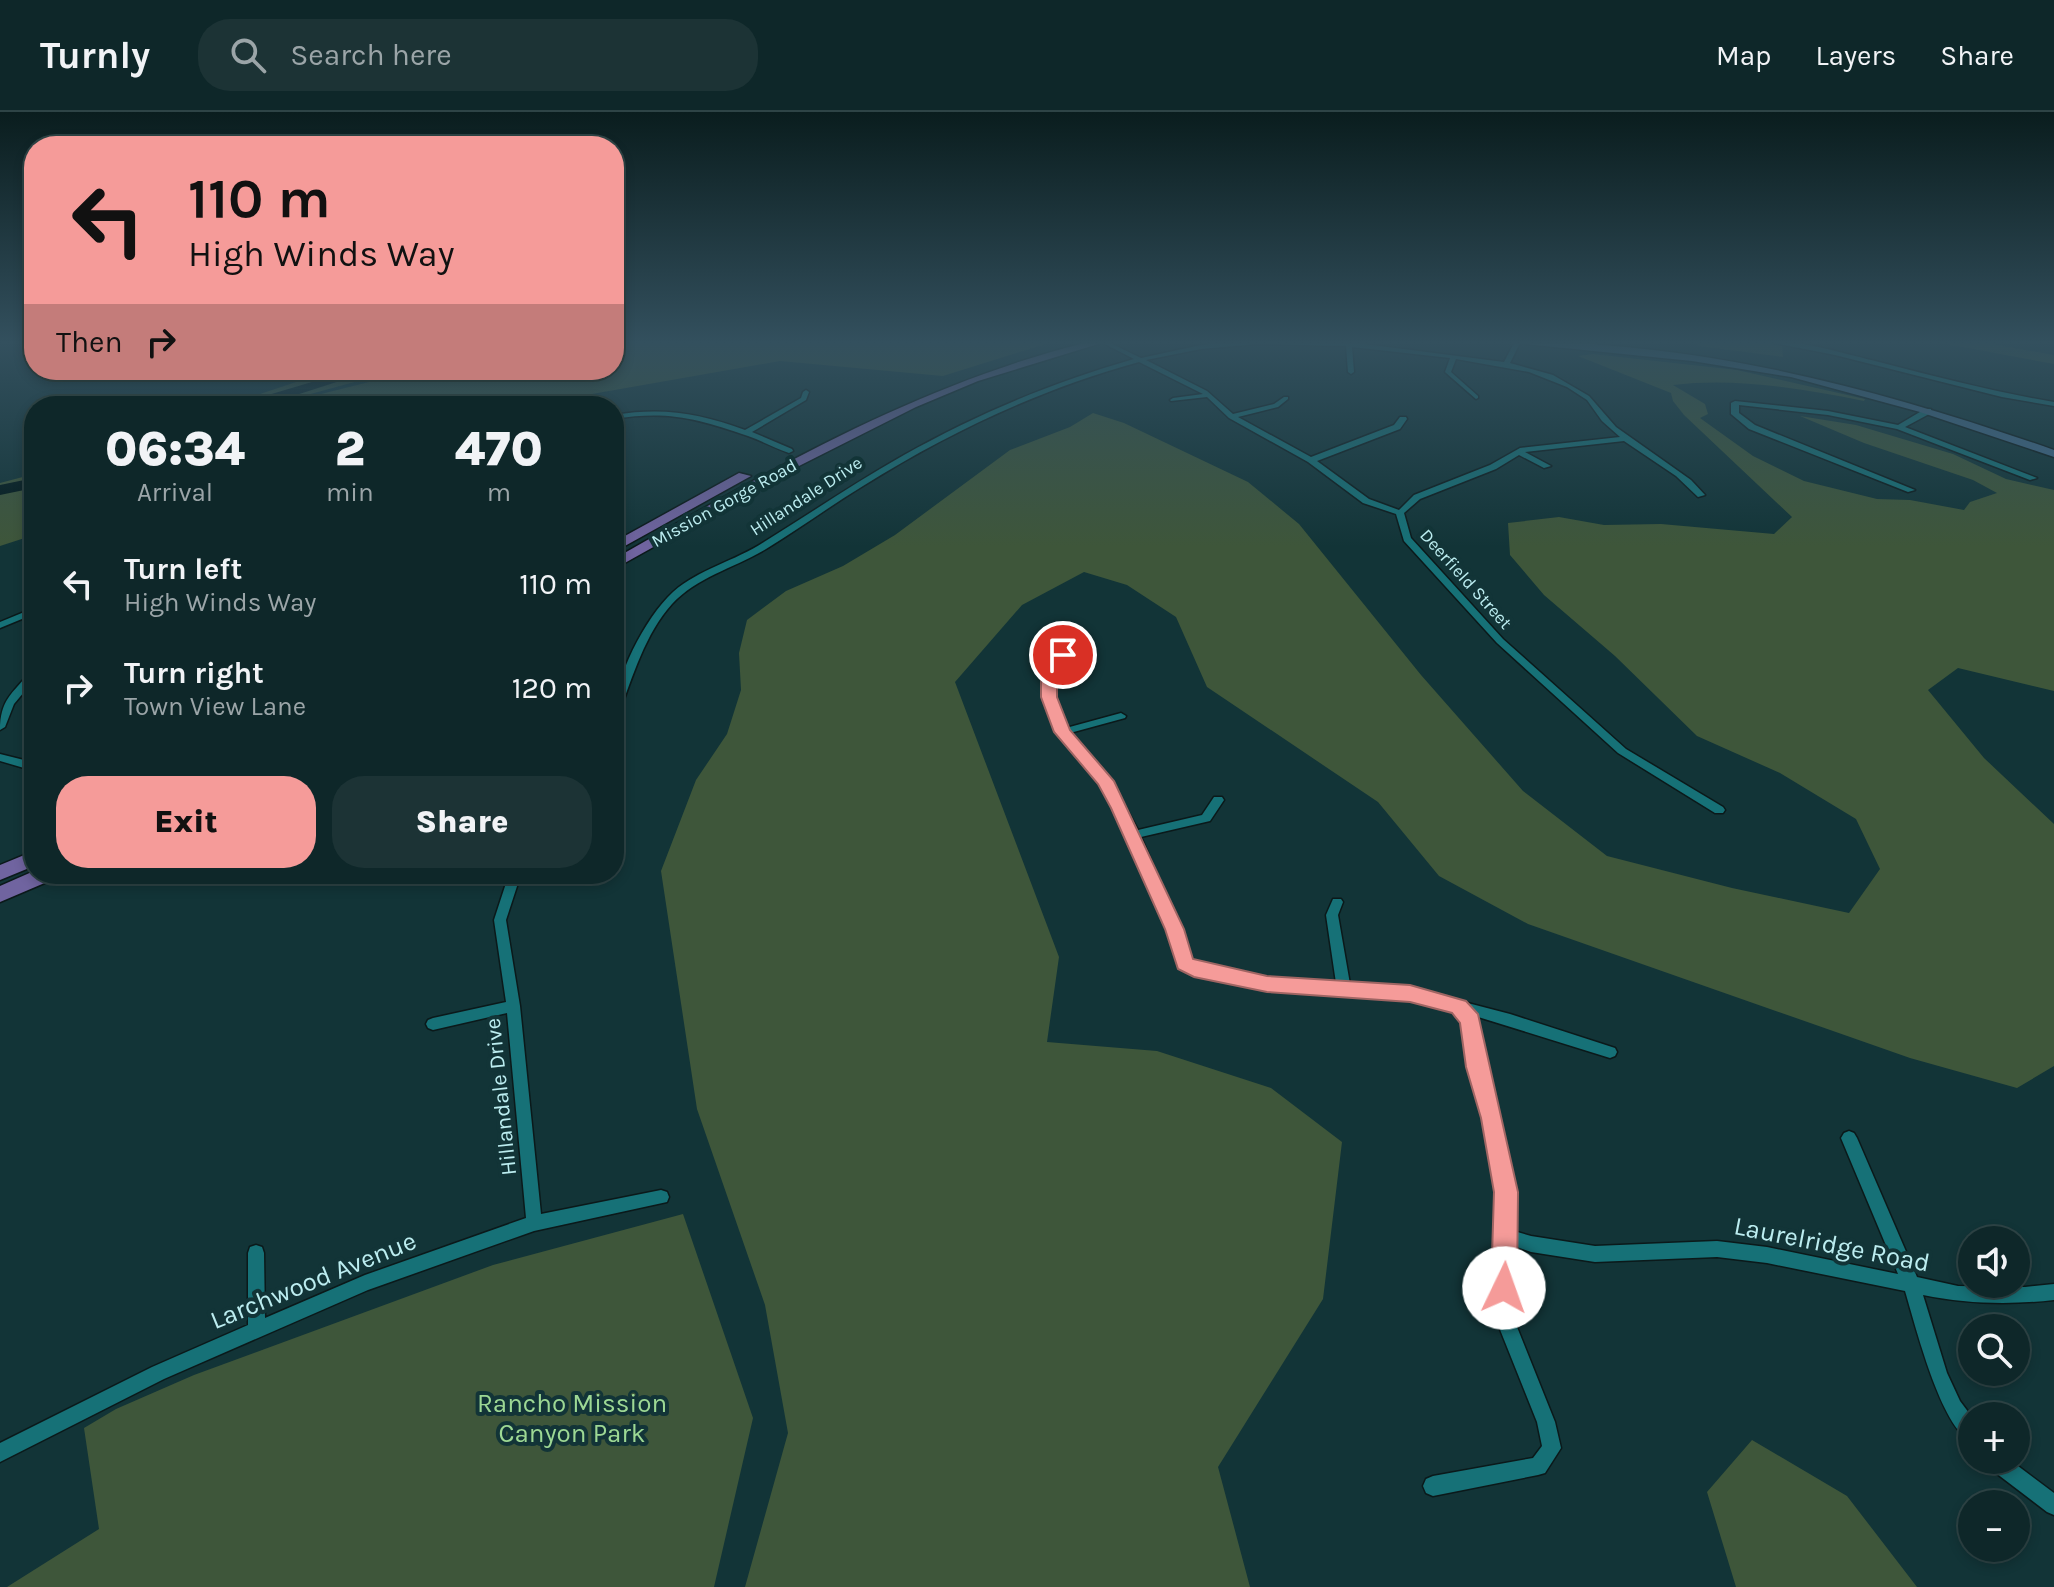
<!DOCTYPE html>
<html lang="en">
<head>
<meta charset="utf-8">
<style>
  :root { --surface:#0e2729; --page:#1c3335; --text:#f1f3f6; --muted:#9ba5a8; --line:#2e4446; --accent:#f59b99 }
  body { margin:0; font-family:Karla,sans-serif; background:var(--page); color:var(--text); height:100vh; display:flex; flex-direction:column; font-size:30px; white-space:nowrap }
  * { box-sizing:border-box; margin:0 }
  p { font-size:26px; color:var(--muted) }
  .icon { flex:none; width:44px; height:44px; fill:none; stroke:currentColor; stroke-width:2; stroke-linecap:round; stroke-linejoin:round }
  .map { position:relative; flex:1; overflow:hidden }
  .sheet { position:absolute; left:24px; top:284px; width:600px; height:488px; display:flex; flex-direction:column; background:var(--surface); border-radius:32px; box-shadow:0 4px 12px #0003,0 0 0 2px var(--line) }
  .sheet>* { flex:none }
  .top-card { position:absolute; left:24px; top:24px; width:600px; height:244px; border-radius:32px; box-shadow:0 4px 12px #0003,0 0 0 2px var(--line); background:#f59b99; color:#111; overflow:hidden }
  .buttons { position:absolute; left:1958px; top:1114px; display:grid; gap:16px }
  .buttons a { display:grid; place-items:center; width:72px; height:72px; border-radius:50%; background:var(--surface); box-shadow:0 4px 12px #0003,0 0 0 2px var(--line); font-size:40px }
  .pin { position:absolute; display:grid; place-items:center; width:68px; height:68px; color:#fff; margin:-34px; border:4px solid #fff; border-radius:50%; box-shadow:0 2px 8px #0007 }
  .me { position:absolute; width:88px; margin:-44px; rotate:3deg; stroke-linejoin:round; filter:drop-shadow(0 0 6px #0008) }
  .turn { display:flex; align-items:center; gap:28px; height:168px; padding:0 32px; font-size:36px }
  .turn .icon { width:104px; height:104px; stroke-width:2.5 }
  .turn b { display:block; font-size:56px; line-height:68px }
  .then { display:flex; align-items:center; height:76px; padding:0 32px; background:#0003; gap:16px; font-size:30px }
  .eta { display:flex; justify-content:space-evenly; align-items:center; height:136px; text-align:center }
  .eta b { font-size:48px; font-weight:800; line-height:56px }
  .action { display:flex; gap:16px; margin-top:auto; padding:16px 32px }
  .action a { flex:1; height:92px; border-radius:32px; background:var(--accent); color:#111; font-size:32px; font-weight:800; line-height:92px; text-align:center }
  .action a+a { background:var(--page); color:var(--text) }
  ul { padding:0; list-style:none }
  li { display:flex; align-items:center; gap:24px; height:104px; padding:0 32px }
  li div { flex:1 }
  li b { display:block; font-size:30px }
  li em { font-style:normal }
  header { display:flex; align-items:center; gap:48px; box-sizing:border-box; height:112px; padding:0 40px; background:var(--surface); border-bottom:2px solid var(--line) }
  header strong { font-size:38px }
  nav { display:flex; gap:44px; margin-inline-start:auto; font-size:28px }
  .search { width:560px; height:72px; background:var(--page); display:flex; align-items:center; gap:20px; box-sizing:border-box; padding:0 28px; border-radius:32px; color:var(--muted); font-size:30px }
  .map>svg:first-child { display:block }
  .green { fill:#3e563a }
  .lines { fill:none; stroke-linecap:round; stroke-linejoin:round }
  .river { fill:#001719; fill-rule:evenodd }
  .minor-casing { stroke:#0b191a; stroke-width:3 }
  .secondary-casing { stroke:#0b191a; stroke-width:3 }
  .primary-casing { stroke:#0b191a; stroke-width:3 }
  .minor { fill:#167177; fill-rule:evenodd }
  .secondary { fill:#436a8b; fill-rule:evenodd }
  .primary { fill:#7064a0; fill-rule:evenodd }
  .route { fill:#f59b99; stroke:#9f6563; stroke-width:2 }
  .labels { text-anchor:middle; stroke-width:8; stroke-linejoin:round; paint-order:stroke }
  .far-street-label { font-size:18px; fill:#bcedf0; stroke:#123437 }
  .street-label { font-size:22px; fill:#bcedf0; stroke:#123437 }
  .near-street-label { font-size:26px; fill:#bcedf0; stroke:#123437 }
  .near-park-label { font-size:26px; fill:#9dd894; stroke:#123437 }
</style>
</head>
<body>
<header>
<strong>Turnly</strong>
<div class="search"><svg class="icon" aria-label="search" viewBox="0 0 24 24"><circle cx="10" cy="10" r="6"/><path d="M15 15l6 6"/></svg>Search here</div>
<nav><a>Map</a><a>Layers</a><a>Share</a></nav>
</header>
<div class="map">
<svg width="2054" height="1475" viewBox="0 0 2054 1475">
  <rect width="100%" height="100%" fill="#123437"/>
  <path class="green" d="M614,229H1055L943,264L780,249L592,282L560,294H273L417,258H614Z
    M1698,229H1753L1782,233L1783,245L1698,234Z
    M1930,229H1975L2054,243V252Z
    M1593,242L1737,258L1865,287L1864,289C1802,277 1735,265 1673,273L1705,292L1708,302L1700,306L1753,344L1804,369L1877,387L1910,388L1964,398L1970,390L1997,381L1973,368L1864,331L1800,304L1856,313L1953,342L2006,367L2054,378V579L1958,556L1928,578L1984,646L2054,712V954L2017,976L1910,946L1528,812L1439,764L1378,690L1207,575L1176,505L1127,473L1084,460L1022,493L955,570L1059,845L1047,930L1157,939L1271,976L1342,1030L1323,1187L1218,1355L1250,1475H745L788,1321L765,1193L697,997L661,759L696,668L727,622L741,578L739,541L747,508L786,479L843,454L895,423L1010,338L1070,315L1093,301L1124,311L1248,370L1299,412L1421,563L1523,679L1607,744L1732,776L1849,801L1880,757L1856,707L1780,661L1697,624L1615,544L1544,483L1510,443L1508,411L1559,405L1604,413L1661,412L1774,422L1792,405L1684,303L1673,289L1671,281L1578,244Z
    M332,258H398L267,294H224Z
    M34,362V423L0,434V371Z
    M683,1102L753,1306L714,1475H7L99,1417L84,1316L116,1297L194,1263L493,1153Z
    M1752,1328L1847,1384L1917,1475H1736L1707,1380Z"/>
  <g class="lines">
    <path class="river" d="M352,258H374L262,294H238L241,291Z
      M34,366V376L0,383V373Z"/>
    <g class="minor-casing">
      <path id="minor" d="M1099,229H1106L1141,246L1201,233L1229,230L1320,229L1349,230L1504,250L1515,229H1521L1510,251L1553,263L1589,284L1616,315L1691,368L1705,383L1698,385L1676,364L1624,329L1525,340L1551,354L1544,356L1519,343L1496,357L1420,387L1404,401L1411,426L1503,527L1626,637L1723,695L1725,698L1723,701H1715L1618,641L1497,531L1404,429L1396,402L1363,391L1308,350L1229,306L1207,285L1171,289L1170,288L1173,286L1203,282L1139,250C1041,277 949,320 863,374C830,394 799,417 766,437C734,456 697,465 672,492C645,522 633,564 619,601L614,604C614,566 645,506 673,480C699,457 735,449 764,430C811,401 856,370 904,343C977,302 1053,270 1134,247ZM1257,232L1346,234L1348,260L1351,262L1354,260L1352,235L1450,246L1445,260L1476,287L1478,286V284L1451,260L1456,247L1529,260L1567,275L1587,288L1602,309L1620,325L1520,336L1490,353L1414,383L1399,398L1369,387L1317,349L1400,317L1407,307L1406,305H1400L1394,313L1311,345L1238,305L1278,295L1288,287V285H1284L1274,292L1233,302L1207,279L1146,248L1201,237Z
        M1764,229C1798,227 1845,242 1879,250C1937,265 1995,280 2054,290V294L2002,285L1835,243Z
        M806,278L809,280L806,288L752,320L792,337L793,339L789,341C775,336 762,329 748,324C698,307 668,298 614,307V303C663,295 699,301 745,318L801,286L803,280Z
        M1735,289L1828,299L1898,313L1925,297H1931V301L1905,315L2037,366L2030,368L1897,317L1828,303L1739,293V301L1755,313L1915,378L1908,380L1749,317L1731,302V291Z
        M34,496V502L0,516V510Z
        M1076,518L1081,521C1057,559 1044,572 1066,616L1121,601L1126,604L1125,606L1070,621L1111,669L1138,718L1202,703L1214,685H1222L1224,688L1210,709L1141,725L1166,783L1191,849L1197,852L1267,867L1336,871L1326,803L1333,787H1341L1343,790L1338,803L1350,872L1410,876L1510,902L1615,936L1617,940L1615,944L1610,946L1475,904L1484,955L1499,1006L1514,1080V1119L1531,1124L1595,1134L1717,1129L1767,1135L1898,1162L1841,1026L1844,1021L1849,1019L1854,1021L1857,1026L1917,1165L1958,1174L2025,1175L2054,1172V1188C2010,1193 1967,1192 1923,1183L1947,1261L1960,1289L1972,1305V1330C1941,1317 1915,1212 1905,1179L1767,1151L1717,1145L1595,1150L1531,1140L1514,1134L1515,1210L1555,1310L1561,1336L1545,1361L1538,1363L1433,1384L1426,1381L1423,1374L1426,1367L1433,1364L1533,1346L1542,1334L1537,1310L1497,1210L1498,1080L1485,1006L1470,955L1463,910L1453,898L1410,886L1267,877L1194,862L1180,856L1145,760L1113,693L1095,663L1058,622L1049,602L1045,587V569L1051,552L1071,521Z
        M34,559V568L14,592L5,615L0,618C0,588 12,582 30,560Z
        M0,642L24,648L34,647V655L24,656L0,649Z
        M509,762H521L506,808L520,894L541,1102L661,1078L667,1080L669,1085L667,1090L534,1119L368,1178L164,1267L0,1350V1331L152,1255L248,1213V1141L250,1135L256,1133L262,1135L264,1141L265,1206L365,1163L526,1106L507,901L433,918L428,916L426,912L428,908L433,906L506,890L494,808Z
        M1986,1348H2010L2054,1381V1403L2047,1400L1988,1355Z"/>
    </g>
    <g class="secondary-casing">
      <path id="secondary" d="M1520,229C1558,227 1597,233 1635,236C1781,251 1917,290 2054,338V345L1920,300L1791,265L1692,249L1525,232Z"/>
    </g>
    <g class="primary-casing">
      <path id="primary" d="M1092,229H1108L978,269L916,295L795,356L614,457V447C769,359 917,272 1092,229Z
        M739,361L751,364L614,440V430Z
        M34,739V754L0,768V753Z
        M34,759V762H57L54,767L0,790V774Z"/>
    </g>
    <use href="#minor" class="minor"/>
    <use href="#secondary" class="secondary"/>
    <use href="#primary" class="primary"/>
  </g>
  <linearGradient id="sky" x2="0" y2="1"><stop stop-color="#0a1d1e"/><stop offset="0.53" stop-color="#33505e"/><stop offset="1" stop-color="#33505e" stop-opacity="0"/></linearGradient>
  <rect width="2054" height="435" fill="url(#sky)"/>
  <path class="route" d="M1063,538L1070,543L1057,564V585L1070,618L1114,669L1184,817L1193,847L1267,864L1410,873L1466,889L1478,902L1518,1080L1517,1176L1513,1184L1504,1188L1495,1184L1491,1176L1494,1080L1481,1006L1466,955L1460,911L1452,901L1410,890L1267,880L1194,865L1178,857L1165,817L1111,696L1098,672L1054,620L1041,585V564L1057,540Z"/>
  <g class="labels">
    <g class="far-street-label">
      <text transform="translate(806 384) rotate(-33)" y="6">Hillandale Drive</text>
      <text transform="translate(724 391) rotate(-29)" y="6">Mission Gorge Road</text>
      <text transform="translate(1466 467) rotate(48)" y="6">Deerfield Street</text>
    </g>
    <g class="street-label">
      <text transform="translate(500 985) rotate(-96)" y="8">Hillandale Drive</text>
    </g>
    <g class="near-street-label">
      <text transform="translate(1832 1132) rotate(11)" y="9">Laurelridge Road</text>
      <text transform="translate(313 1168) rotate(-22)" y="9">Larchwood Avenue</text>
    </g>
    <g class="near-park-label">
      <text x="572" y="1300">Rancho Mission<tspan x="572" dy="30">Canyon Park</tspan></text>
    </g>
  </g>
</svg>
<div class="buttons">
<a><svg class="icon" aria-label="sound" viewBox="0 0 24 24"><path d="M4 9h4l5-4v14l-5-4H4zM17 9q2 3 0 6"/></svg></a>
<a><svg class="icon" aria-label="search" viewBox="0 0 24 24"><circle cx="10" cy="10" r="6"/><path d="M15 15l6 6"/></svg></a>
<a>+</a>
<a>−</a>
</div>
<div class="pin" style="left:1063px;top:543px;background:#d93025"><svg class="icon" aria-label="arrive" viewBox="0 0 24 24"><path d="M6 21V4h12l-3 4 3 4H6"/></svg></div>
<svg class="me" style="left:1504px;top:1176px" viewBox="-20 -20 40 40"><circle r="19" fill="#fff"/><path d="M0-13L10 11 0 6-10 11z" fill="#f59b99"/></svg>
<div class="top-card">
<div class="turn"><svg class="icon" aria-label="left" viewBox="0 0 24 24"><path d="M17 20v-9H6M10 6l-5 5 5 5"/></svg><div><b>110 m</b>High Winds Way</div></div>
<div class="then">Then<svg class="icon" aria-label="right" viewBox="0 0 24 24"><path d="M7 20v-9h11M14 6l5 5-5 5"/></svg></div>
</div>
<section class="sheet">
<div class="eta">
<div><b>06:34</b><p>Arrival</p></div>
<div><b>2</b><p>min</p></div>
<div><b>470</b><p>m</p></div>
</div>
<ul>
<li><svg class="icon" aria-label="left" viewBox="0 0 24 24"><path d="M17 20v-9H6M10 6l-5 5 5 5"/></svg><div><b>Turn left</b><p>High Winds Way</p></div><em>110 m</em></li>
<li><svg class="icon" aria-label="right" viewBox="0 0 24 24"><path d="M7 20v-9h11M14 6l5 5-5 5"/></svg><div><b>Turn right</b><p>Town View Lane</p></div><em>120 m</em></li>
</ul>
<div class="action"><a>Exit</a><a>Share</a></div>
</section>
</div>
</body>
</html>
